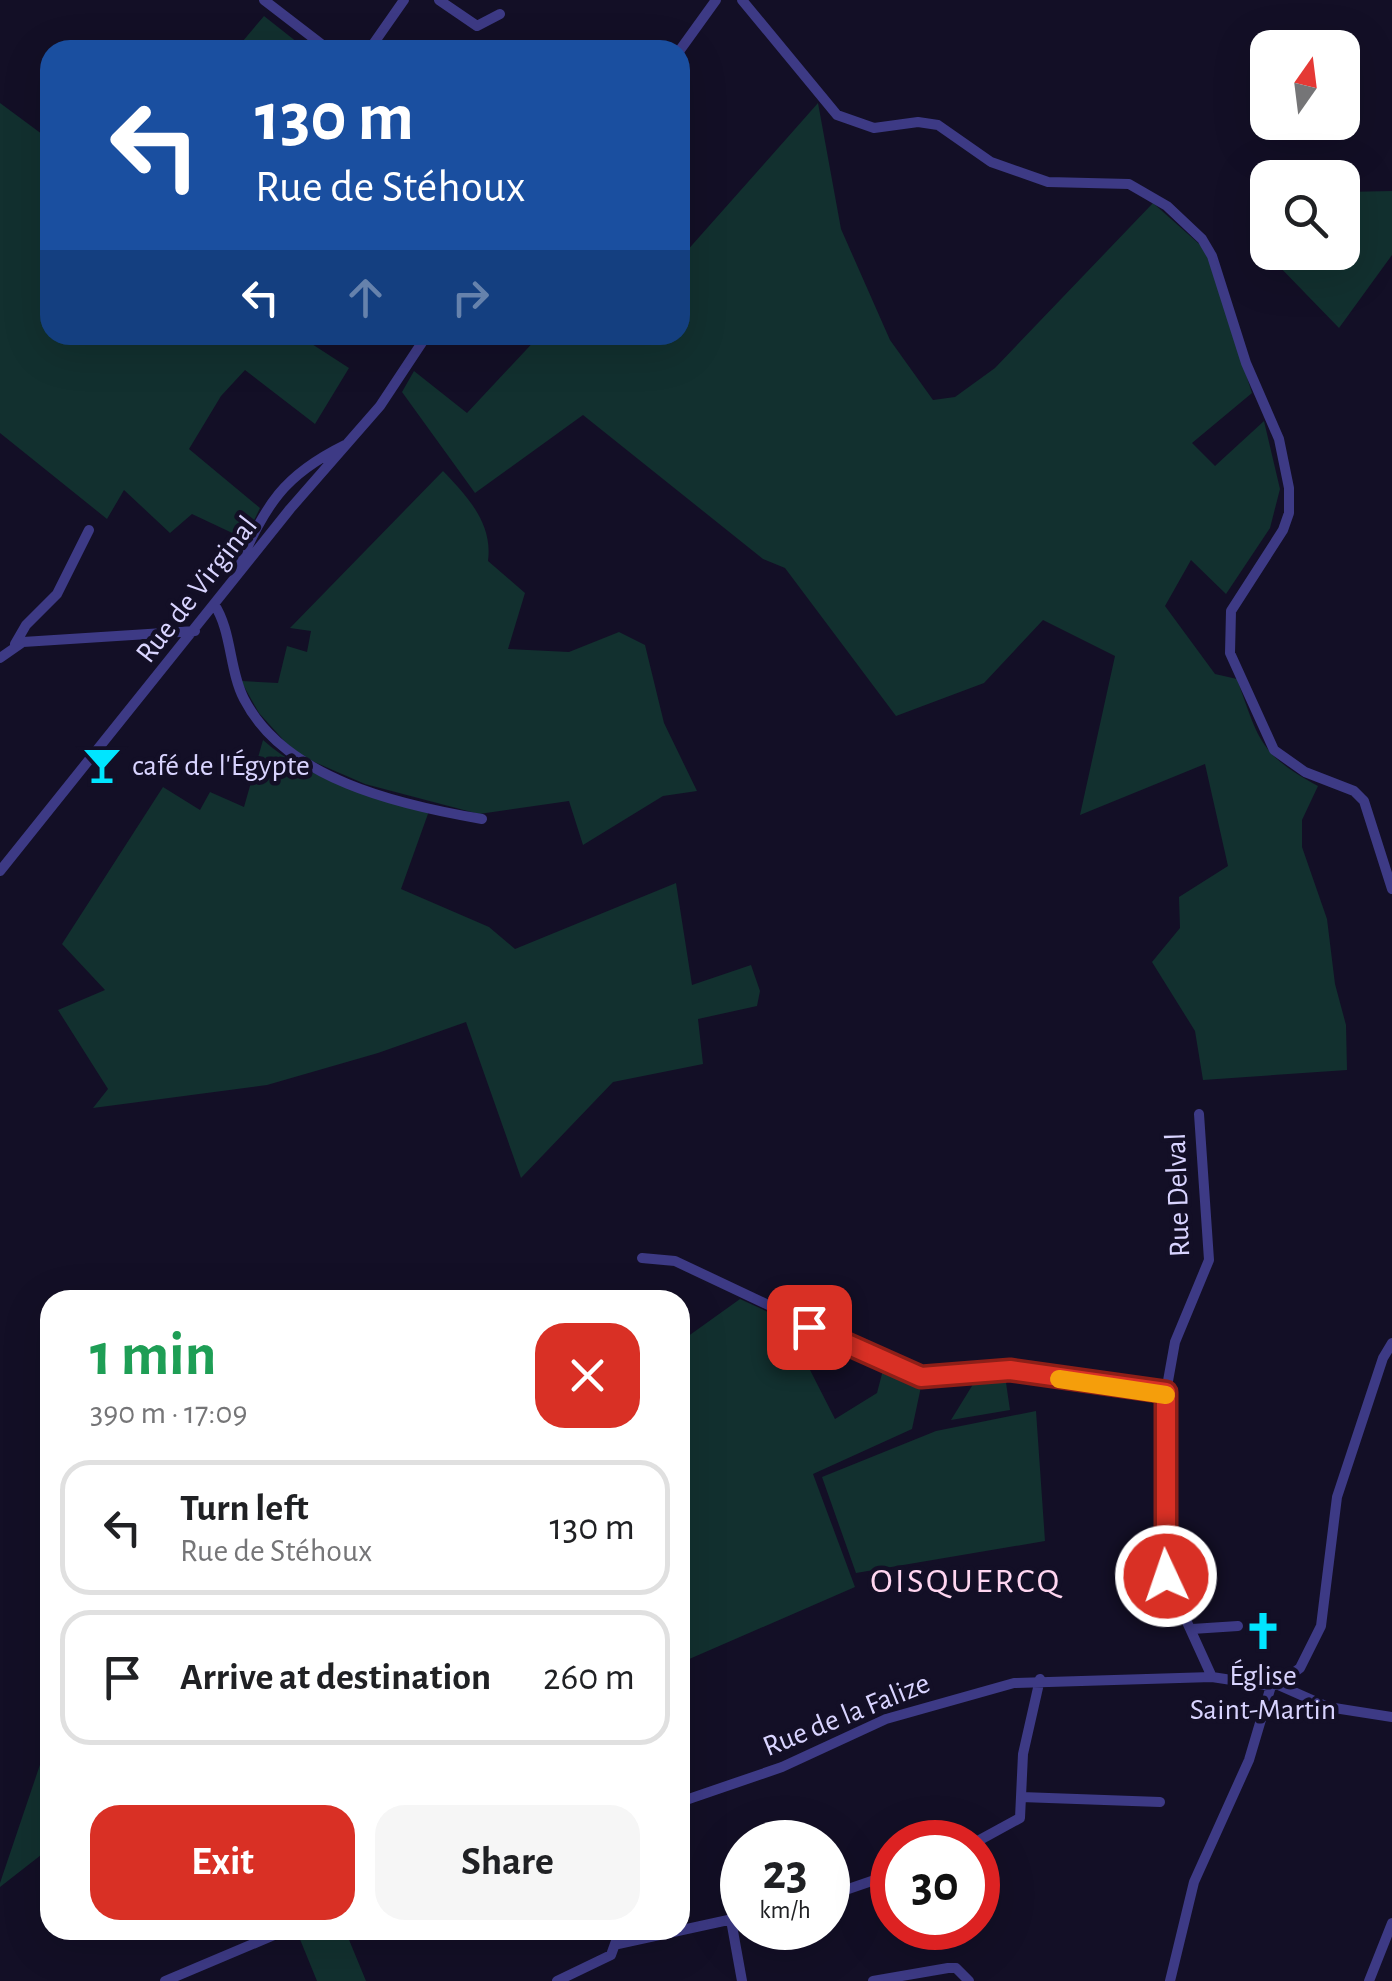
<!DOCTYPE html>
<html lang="en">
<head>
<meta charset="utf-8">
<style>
  :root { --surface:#fff; --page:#f6f6f6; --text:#202124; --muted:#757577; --line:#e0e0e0; --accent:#d93025 }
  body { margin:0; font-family:"Alegreya Sans",sans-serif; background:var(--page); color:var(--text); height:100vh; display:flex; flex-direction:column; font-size:38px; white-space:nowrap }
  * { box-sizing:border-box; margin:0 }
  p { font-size:32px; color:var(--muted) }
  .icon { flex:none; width:55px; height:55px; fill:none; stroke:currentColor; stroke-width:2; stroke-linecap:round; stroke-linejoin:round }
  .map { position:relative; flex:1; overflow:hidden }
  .side { position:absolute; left:40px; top:1290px; width:650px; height:650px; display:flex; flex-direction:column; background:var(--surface); border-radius:30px; box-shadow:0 10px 40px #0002 }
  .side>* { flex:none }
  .top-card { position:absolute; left:40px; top:40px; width:650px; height:305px; border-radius:30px; box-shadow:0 10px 40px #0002; background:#1a4fa0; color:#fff; overflow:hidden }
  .needle { width:65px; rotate:14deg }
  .buttons { position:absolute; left:1250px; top:30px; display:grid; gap:20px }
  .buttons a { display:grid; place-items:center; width:110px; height:110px; border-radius:20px; background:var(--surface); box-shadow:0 10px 40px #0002; font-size:50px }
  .speed { position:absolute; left:720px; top:1820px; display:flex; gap:20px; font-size:50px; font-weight:700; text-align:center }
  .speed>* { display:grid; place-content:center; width:130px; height:130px; border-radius:50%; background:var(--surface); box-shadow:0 10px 40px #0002; line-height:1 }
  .speed small { font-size:25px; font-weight:400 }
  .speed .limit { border:15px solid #d22; background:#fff; color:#111 }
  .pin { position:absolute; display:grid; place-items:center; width:85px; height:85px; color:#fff; margin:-42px; border-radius:20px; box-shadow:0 5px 15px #0006 }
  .me { position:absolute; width:110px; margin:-55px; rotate:357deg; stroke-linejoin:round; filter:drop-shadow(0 0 8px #0008) }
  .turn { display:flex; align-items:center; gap:35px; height:210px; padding:0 50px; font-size:45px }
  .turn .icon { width:130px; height:130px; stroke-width:2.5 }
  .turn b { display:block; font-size:70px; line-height:85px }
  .lanes { display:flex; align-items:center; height:95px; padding:0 50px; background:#0003; justify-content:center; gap:50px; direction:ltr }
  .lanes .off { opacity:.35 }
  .round { display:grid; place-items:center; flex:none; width:105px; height:105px; border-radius:30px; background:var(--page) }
  .summary { display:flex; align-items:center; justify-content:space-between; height:170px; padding:0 50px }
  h1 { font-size:60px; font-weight:700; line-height:75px; color:#1e9e55 }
  .primary-button { display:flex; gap:20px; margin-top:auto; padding:20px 50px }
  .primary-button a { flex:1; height:115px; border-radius:30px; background:var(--accent); color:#fff; font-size:40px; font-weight:700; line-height:115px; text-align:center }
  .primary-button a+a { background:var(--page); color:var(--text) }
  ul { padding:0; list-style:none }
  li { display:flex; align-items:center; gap:30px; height:135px; margin:0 20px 15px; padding:0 30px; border:5px solid var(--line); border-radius:30px }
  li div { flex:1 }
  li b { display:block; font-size:38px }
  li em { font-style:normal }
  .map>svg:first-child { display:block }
  .green { fill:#12302f }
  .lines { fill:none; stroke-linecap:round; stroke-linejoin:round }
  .minor { stroke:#3d3a85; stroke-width:10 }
  .route-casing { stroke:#8d1f18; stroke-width:25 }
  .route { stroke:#d93025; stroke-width:18 }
  .slow { stroke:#f59e0b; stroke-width:18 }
  .labels { text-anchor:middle; stroke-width:9; stroke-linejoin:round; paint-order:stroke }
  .street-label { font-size:30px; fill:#d9d4ff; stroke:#130f26 }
  .poi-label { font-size:30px; fill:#d9d4ff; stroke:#130f26; text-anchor:start }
  .quarter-label { font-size:35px; letter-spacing:2.5px; fill:#ffd6f0; stroke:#130f26 }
</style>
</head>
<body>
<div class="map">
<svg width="1392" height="1981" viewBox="0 0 1392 1981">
  <rect width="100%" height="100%" fill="#130f26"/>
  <path class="green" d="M264,16L307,50H285L276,44L272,50L237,48Z
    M0,103L50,140V335H298L349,368L315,424L245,370L221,396L189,449L260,508L245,539L192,514L170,533L124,490L107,519L0,433Z
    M818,103L841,229L890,340L933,400L955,397L995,368L1153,203L1206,250L1252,393L1192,443L1215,466L1264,421L1280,489L1270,528L1226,594L1191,560L1165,606L1215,674L1237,679C1259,740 1259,754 1318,786L1302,820V847L1327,919L1335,984L1346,1025L1347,1070L1203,1080L1195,1031L1152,962L1180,928L1179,897L1228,866L1205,764L1080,815L1115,656L1043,620L984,683L896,716L785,568L763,559L583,415L475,493L402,392L414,371L467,413L540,335H680V250L685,253Z
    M1392,191V255L1339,328L1272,259L1277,253L1342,252L1343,192Z
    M443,471C467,496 493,523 488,561L525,593L508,649L569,652L619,632L645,645L664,723L697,791L663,796L583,845L569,801L479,814L365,784L296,754L259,713L241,681L278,683L287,646L307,652L311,631L290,628Z
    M263,740C309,781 371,794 429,811L401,889L489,927L515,949L676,883L692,985L751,965L760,991L757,1006L698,1019L703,1064L613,1082L521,1178L466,1022L378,1053L267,1085L93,1108L108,1089L58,1010L105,990L62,944L163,787L200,810L210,792L244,807Z
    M740,1299L848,1349L810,1370L835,1419L877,1393L884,1366L922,1382L912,1429L813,1474L855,1587L687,1660L685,1526H680V1342Z
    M1005,1376L1010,1410L951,1420L975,1381Z
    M1036,1411L1045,1541L856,1573L822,1477L936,1431Z
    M49,1738L50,1848L0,1887V1883Z
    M303,1930H345L366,1981H317L297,1932Z"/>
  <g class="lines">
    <path class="minor" d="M264,0L329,50
      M439,0L477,26L500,14
      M742,0L837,115L874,128L918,122L938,125L991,162L1048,182L1129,184L1167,206L1202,239L1212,256L1246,363L1279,439L1289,488V513L1283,530L1231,611L1230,653L1274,750L1305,772L1354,791L1364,801L1392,889
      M369,50L404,0
      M680,50L716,0
      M238,567C267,504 282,476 345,445
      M214,604C232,631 229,670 244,699C285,779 399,805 482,819
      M15,644L26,625L57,594L89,530
      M0,658L23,642L195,631
      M0,871L290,509L380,406L427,335
      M1199,1114L1209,1260L1175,1342L1166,1392L1163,1534L1166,1576L1212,1677
      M642,1258L675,1261L921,1377L1010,1371L1166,1392
      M1192,1629L1238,1626
      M1276,1684L1328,1707L1392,1717
      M1021,1797L1160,1802
      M680,1802L782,1767L886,1719L1014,1683L1212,1677L1271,1686L1284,1680L1300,1668L1321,1626L1337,1497L1383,1358L1392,1343
      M976,1842L1020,1818L1023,1754L1040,1679
      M828,1896L892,1874
      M731,1920L742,1981
      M618,1944L742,1917
      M165,1981L286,1930
      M557,1981L611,1955L620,1930
      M873,1981L948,1968H956L969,1981
      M1170,1981L1194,1882L1249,1760L1271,1686
      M1369,1981L1392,1923"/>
  </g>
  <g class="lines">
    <g class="route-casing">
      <path id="route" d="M809,1327L921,1377L1010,1370L1166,1392V1576"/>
    </g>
    <use href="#route" class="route"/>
    <path class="slow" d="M1059,1379L1166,1395"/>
  </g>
  <defs>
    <g id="bar-bare" transform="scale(3)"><path d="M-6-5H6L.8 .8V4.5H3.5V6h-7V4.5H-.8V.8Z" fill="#00e5ff" stroke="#130f26" stroke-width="2.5" paint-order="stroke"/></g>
    <g id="church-bare" transform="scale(3)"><path d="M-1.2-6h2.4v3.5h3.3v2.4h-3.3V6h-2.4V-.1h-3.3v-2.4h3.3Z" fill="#00e5ff" stroke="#130f26" stroke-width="2.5" paint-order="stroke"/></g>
  </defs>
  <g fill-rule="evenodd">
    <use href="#bar-bare" x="102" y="765"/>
    <use href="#church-bare" x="1263" y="1631"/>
  </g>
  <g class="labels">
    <g class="street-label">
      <text transform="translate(196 589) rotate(-52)" y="10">Rue de Virginal</text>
      <text transform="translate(1177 1195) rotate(-92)" y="10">Rue Delval</text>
      <text transform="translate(846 1714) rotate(-22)" y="10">Rue de la Falize</text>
    </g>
    <g class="poi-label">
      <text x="132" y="775">café de l'Égypte</text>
      <text x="1263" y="1685" text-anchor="middle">Église<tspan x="1263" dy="34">Saint-Martin</tspan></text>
    </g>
    <g class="quarter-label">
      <text x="966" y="1592">OISQUERCQ</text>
    </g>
  </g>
</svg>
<div class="buttons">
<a><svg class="needle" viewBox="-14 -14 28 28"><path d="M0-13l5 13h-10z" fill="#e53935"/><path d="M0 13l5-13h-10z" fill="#757577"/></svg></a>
<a><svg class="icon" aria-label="search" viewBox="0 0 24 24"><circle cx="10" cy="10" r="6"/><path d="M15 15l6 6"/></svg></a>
</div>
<div class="speed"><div>23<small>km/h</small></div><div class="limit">30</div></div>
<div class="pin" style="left:809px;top:1327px;background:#d93025"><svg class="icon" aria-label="arrive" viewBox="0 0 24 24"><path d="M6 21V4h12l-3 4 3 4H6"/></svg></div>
<svg class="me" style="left:1166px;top:1576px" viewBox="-20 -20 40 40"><circle r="17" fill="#d93025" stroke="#fff" stroke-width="3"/><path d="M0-11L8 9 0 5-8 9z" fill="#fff"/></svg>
<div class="top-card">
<div class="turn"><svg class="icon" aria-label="left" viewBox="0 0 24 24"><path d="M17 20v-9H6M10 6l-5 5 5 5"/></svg><div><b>130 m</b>Rue de Stéhoux</div></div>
<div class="lanes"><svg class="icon" aria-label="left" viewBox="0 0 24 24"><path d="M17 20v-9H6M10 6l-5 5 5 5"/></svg><svg class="icon off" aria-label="ahead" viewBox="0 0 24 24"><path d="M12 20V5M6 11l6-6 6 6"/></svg><svg class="icon off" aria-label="right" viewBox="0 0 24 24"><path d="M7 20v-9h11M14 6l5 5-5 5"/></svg></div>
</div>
<section class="side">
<div class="summary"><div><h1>1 min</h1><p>390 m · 17:09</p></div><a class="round" style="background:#d93025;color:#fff"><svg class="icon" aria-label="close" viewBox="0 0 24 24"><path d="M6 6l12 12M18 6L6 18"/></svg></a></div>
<ul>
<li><svg class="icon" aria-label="left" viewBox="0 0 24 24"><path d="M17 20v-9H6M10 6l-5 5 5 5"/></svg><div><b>Turn left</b><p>Rue de Stéhoux</p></div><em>130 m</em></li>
<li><svg class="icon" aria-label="arrive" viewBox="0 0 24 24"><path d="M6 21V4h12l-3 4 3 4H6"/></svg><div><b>Arrive at destination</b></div><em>260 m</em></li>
</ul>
<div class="primary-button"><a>Exit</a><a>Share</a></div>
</section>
</div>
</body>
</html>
